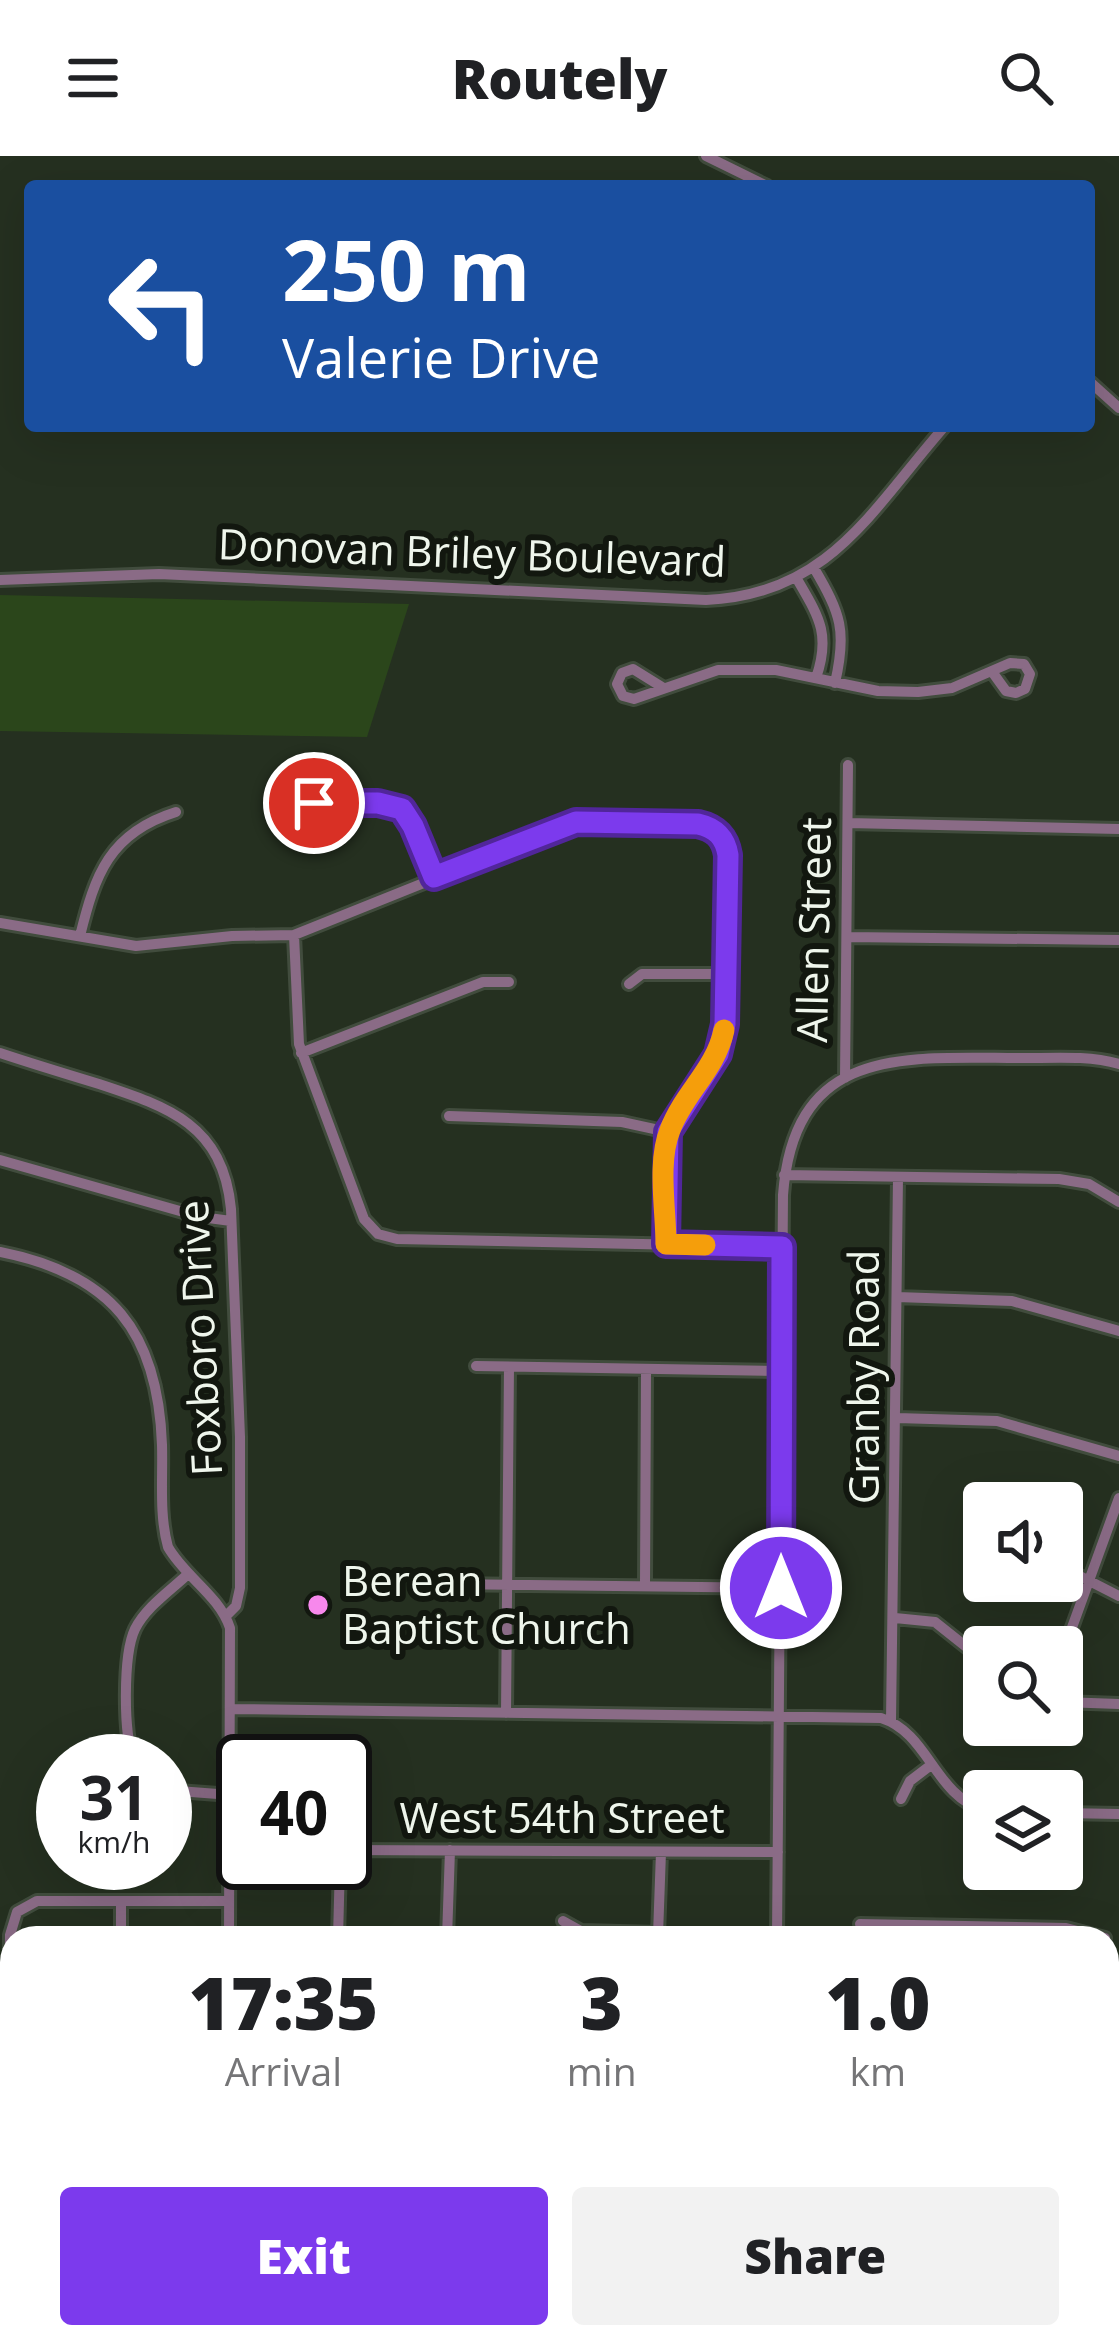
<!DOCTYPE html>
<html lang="en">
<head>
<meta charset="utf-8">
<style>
  :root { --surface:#fff; --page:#f2f2f2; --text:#202124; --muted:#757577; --accent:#7c3aed }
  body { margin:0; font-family:"Open Sans",sans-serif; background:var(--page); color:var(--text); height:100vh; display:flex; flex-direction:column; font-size:45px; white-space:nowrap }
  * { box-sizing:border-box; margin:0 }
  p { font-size:39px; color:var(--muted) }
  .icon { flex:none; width:66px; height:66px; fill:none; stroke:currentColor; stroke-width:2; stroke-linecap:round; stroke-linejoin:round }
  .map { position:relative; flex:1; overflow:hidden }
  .drawer { position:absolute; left:0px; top:1770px; width:1119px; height:423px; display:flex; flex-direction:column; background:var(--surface); border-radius:36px 36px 0 0; box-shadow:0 12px 48px #0002 }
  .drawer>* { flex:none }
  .guide { position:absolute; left:24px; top:24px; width:1071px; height:252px; border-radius:12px; box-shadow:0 12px 48px #0002; background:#1a4fa0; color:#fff; overflow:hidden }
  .buttons { position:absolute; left:963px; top:1326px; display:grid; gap:24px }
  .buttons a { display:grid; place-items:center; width:120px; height:120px; border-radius:12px; background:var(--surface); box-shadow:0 12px 48px #0002; font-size:60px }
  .speed { position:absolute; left:36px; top:1578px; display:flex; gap:24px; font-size:60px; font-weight:700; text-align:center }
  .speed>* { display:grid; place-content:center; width:156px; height:156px; border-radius:50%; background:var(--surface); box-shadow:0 12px 48px #0002; line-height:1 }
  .speed small { font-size:30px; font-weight:400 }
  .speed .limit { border:6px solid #111; border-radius:18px; background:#fff; color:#111 }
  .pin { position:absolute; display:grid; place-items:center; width:102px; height:102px; color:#fff; margin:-51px; border:6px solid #fff; border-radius:50%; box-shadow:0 3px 12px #0007 }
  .me { position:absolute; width:132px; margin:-66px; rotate:0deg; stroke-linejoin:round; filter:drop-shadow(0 0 9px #0008) }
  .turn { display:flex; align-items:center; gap:42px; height:252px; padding:0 60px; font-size:54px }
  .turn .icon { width:156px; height:156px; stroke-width:2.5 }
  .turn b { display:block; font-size:84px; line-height:102px }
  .eta { display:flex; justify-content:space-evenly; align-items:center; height:204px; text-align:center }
  .eta b { font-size:72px; font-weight:800; line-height:84px }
  .button { display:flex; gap:24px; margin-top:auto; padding:24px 60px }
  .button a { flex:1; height:138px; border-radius:12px; background:var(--accent); color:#fff; font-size:48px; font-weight:800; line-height:138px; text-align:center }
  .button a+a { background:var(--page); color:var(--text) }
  header { display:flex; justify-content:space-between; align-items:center; height:156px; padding:0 60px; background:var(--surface); font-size:54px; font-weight:800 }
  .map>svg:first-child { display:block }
  .green { fill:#2b461b }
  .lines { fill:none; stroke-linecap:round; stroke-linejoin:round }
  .minor-casing { stroke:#414c3d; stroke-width:16 }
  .minor { stroke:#8a6b86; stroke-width:10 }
  .route-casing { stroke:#51269a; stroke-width:30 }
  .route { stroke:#7c3aed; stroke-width:21 }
  .slow { stroke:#f59e0b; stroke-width:21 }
  .poi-dot { fill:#f788ec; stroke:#12170f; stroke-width:4.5 }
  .labels { text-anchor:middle; stroke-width:12; stroke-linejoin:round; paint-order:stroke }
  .street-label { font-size:42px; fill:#eff6ec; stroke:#12170f }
  .poi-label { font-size:42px; fill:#eff6ec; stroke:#12170f; text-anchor:start }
</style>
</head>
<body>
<header><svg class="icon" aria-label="menu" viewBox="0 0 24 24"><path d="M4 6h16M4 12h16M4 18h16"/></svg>Routely<svg class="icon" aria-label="search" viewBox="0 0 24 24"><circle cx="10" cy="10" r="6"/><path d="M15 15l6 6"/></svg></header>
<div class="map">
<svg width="1119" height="2192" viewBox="0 0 1119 2192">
  <rect width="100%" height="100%" fill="#253020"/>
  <path class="green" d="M0,439L409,448L367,581L0,575Z"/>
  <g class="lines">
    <g class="minor-casing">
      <path id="minor" d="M706,0L767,30
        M1089,225L1119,252
        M814,412C841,458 847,475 835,527
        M797,423C819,461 831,478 816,522
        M0,424L159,418L706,444C829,439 872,353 945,270
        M662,531L633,513L622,517L617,528L623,540L634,543L718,514H776L878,535L918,536L952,532L1010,507L1024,508L1030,518L1025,533L1016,537L1006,535L993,517
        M307,652L324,644L397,650L413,670L434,721
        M848,667L1119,673
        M0,767L136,790L232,780L294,779L576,666L698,668C717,672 725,681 728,699L725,868L717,898L668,976L666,1088
        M294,779L299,888L364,1063L378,1078L397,1083L782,1091
        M80,780C95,719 109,677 176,656
        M847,781L1119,784
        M629,828L642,818H726
        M0,897C33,908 66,918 99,928C169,951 223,969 231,1053L240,1281V1432L236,1450L226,1460
        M301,897L483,826H509
        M845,922L848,609
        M449,960L622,966L668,976
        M0,1004L201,1061L231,1065
        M784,1019L1059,1023L1089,1028L1119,1046
        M0,1096C111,1118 158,1175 162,1289C163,1322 159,1359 168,1391C185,1421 219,1439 230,1472L229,1782
        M897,1141L1012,1145L1119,1175
        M476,1210L782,1215
        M897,1262L997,1265L1119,1300
        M1062,1411L1119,1440
        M441,1428L781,1432
        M645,1430L646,1214
        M895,1462L935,1466L984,1505
        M1062,1499L1119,1342
        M1062,1546L1119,1548
        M233,1553L881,1562C929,1577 934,1639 984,1654
        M506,1557L509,1211
        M891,1565L898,1022
        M134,1605C123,1580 123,1498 135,1473C146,1451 170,1435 188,1418
        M165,1634L231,1639
        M901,1643L910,1625L931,1609
        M1062,1657L1119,1658
        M345,1694L778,1696
        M563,1765L581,1775L658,1777
        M860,1768L1066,1772L1105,1782
        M658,1779L661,1696
        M121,1782V1745
        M338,1782L340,1707
        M447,1782L450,1694
        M777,1782L783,1039C794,894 896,901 1008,902C1044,903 1085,898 1119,908
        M1107,2044L1119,2045
        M7,2098L10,1779L17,1756L37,1745H229
        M773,2181V2192
        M782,2181L1119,2189
        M225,2192V2181
        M632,2192V2181"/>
    </g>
    <use href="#minor" class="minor"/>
  </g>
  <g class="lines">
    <g class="route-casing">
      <path id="route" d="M314,647H378L402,653L413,670L434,721L576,666L698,668C716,672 725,681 728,699L725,868L718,898L668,976L666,1088L782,1091L781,1432"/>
    </g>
    <use href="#route" class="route"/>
    <path class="slow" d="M705,1089L666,1088C666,1054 657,1006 670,974C684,937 716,913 724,874"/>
  </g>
  <circle class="poi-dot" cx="318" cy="1449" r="12"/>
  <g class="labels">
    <g class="street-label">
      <text transform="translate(472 397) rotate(2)" y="15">Donovan Briley Boulevard</text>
      <text transform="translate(814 774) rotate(-89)" y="15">Allen Street</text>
      <text transform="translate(200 1182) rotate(-93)" y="15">Foxboro Drive</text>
      <text transform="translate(864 1221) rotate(-90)" y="15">Granby Road</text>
      <text x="562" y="1677">West 54th Street</text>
    </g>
    <g class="poi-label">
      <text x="342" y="1440">Berean<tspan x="342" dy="48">Baptist Church</tspan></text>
    </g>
  </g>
</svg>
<div class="buttons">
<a><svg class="icon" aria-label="sound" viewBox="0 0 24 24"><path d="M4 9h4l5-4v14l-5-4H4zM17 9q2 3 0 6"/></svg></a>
<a><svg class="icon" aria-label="search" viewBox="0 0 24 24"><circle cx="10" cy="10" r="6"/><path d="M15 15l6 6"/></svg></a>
<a><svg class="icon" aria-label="layers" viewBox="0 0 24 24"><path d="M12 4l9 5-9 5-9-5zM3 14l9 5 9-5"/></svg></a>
</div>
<div class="speed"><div>31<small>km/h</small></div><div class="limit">40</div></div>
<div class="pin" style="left:314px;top:647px;background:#d93025"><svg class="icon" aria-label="arrive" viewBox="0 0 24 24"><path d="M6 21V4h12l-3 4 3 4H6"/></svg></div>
<svg class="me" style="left:781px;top:1432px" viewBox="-20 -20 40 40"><circle r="17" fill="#7c3aed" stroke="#fff" stroke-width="3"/><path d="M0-11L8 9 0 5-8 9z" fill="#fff"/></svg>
<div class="guide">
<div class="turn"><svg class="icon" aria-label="left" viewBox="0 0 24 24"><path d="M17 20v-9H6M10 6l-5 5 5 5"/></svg><div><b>250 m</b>Valerie Drive</div></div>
</div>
<section class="drawer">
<div class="eta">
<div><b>17:35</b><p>Arrival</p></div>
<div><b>3</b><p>min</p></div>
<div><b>1.0</b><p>km</p></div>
</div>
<div class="button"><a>Exit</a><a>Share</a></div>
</section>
</div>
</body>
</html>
